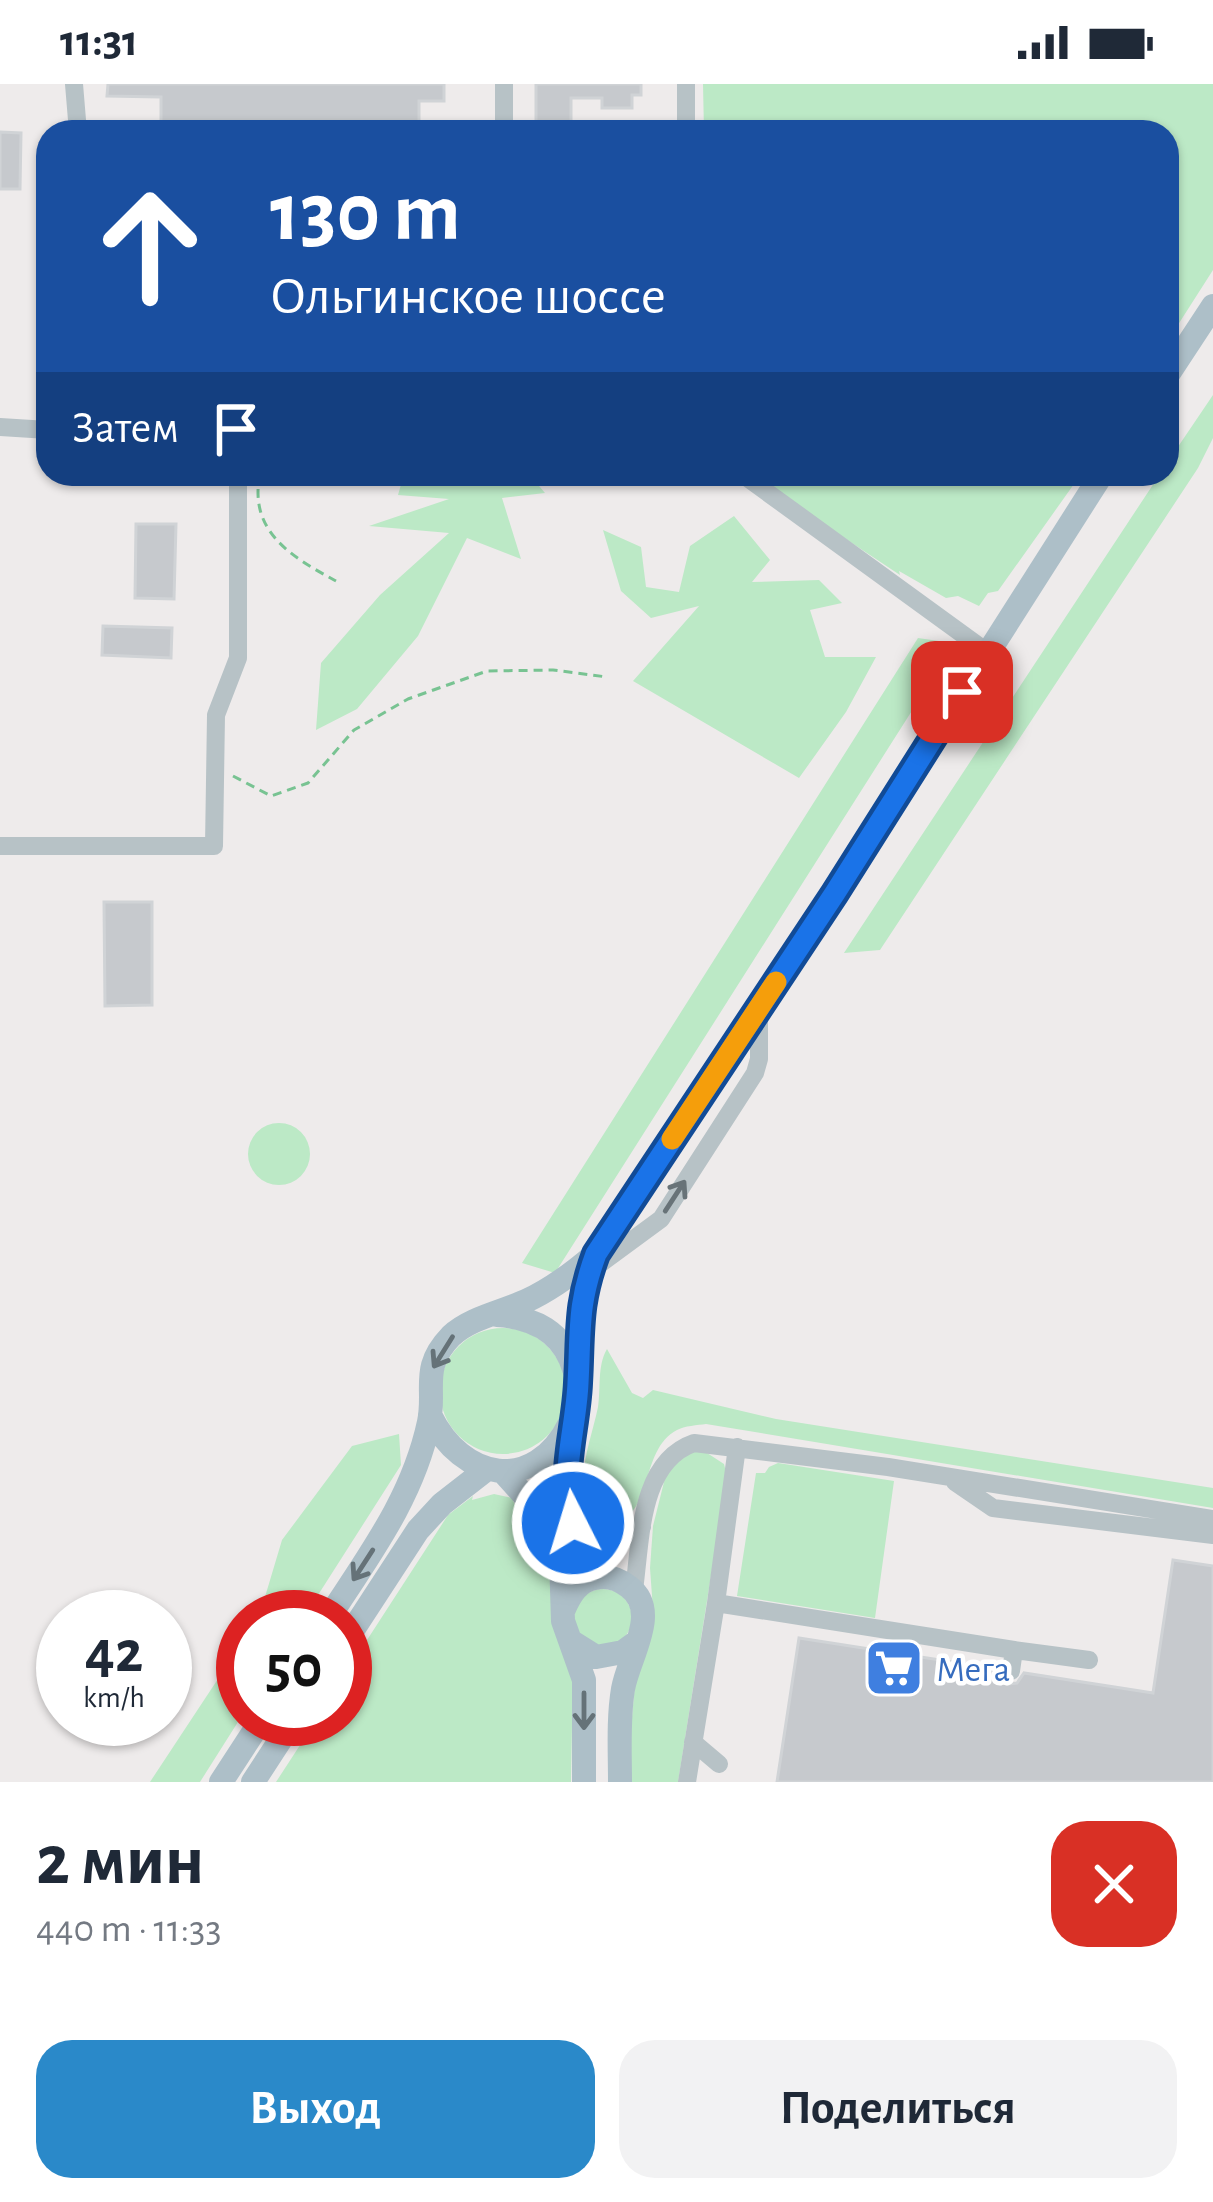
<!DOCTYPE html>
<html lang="ru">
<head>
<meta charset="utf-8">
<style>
  :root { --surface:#fff; --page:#f2f2f3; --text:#1f2937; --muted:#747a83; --accent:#2a89c9 }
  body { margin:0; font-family:"Alegreya Sans",sans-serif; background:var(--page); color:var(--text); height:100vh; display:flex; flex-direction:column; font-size:45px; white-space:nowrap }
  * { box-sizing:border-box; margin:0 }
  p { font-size:39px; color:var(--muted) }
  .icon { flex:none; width:66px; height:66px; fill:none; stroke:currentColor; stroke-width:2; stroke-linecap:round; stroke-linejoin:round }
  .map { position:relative; height:1698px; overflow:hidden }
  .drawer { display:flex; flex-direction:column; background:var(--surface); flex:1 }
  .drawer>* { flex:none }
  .hud { position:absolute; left:36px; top:36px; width:1143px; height:366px; border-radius:36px; box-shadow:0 3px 9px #0004; background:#1a4fa0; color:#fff; overflow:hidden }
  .speed { position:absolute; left:36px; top:1506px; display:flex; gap:24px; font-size:60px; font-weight:700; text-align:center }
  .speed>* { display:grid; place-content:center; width:156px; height:156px; border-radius:50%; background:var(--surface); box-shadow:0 3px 9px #0004; line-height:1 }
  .speed small { font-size:30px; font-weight:400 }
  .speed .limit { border:18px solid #d22; background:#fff; color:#111 }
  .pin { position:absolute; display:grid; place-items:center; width:102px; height:102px; color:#fff; margin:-51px; border-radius:24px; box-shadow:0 6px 18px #0006 }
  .me { position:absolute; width:132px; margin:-66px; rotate:355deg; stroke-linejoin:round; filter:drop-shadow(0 0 9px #0008) }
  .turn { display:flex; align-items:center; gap:42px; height:252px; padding:0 36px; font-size:54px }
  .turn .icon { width:156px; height:156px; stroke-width:2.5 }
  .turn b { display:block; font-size:84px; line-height:102px }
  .then { display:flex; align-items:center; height:114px; padding:0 36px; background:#0003; gap:24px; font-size:45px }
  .round { display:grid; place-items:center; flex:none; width:126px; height:126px; border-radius:36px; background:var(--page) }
  .headline { display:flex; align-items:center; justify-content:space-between; height:204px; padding:0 36px }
  h1 { font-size:72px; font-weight:600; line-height:90px }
  .primary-button { display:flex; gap:24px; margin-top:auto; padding:24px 36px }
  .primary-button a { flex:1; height:138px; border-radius:36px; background:var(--accent); color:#fff; font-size:48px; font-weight:600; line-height:138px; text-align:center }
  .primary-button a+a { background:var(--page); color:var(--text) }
  .status { display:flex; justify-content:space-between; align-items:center; height:84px; padding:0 60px; background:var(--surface); direction:ltr }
  .status svg { height:33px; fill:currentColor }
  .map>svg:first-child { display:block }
  .green { fill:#bce9c6 }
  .building { fill:#c6c9cd; stroke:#d0d3d6; stroke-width:3 }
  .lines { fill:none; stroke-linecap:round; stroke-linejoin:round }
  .path { stroke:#78c392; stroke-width:3; stroke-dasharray:9 6; stroke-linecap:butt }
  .minor { stroke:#b7c2c6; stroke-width:18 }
  .major { stroke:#adbfc8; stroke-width:24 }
  .oneway { stroke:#687378 }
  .oneway2 { stroke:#657278 }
  .route-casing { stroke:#114b97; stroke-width:30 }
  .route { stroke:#1a73e8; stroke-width:21 }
  .slow { stroke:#f59e0b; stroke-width:21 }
  .labels { text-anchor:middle; stroke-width:9; stroke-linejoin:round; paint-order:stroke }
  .shop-label { font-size:36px; fill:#366cbe; stroke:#fff; text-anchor:start }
</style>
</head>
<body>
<div class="status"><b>11:31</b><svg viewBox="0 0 49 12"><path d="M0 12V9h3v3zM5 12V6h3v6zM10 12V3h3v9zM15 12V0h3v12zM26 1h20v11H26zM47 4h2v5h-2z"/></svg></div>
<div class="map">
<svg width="1213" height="1698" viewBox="0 0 1213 1698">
  <rect width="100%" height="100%" fill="#eeebeb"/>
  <path class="green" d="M703,0H1213V186L1167,258V48H704Z
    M1213,311V354L1198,384L880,866L844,869L1160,390H1167V379Z
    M404,390H529L545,409L502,414L521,475L467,454L418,552L357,625L316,646L321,579L380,511L449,449L369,442L449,415L398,411Z
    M754,390H1071L1074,400L998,507L988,509L979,522L958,512L946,514L899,487L900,491L760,398Z
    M734,432L770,476L752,498L819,496L842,519L810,526L825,573H876L846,628L799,694L633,597L699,522L651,534L621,507L603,446L641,463L646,503L679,508L690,462Z
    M918,554L939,557L948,570L555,1189L522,1179Z
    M248 1070a31 31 0 1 1 62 0a31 31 0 1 1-62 0Z
    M440 1307a63 63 0 1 1 126 0a63 63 0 1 1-126 0Z
    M607,1265L632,1309L643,1314L653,1306L776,1335L1213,1404V1424L706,1340C698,1341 684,1342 677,1346C635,1367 657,1452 596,1436C571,1400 590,1362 598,1323C601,1304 597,1282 607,1265Z
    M399,1350L401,1381L304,1533H259L282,1456L352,1362Z
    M704,1367L724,1380L727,1392L678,1698H626L635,1600L654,1540L650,1484L653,1442L667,1386L685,1368Z
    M778,1379L894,1397L875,1534L737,1512L756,1389H765L769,1383Z
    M494,1410L512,1414L519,1430L525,1426L541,1434L573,1586L571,1698H276L317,1635H345V1590L448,1431L473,1412L472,1416Z
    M574 1534a29 29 0 1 1 58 0a29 29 0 1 1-58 0Z
    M243,1557V1630L200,1698H150Z"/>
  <path class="building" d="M108,0H444V17H419V48H161V13L107,12Z
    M536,0H641V11H632V24H602V14H571V48H536Z
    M0,48L21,49L20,105H0Z
    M136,440H176L174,515L135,514Z
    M103,542L172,544L171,574L102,571Z
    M104,818H152V921L105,922Z
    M1173,1476L1213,1482V1698H777L799,1554L998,1585L999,1593L1008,1600L1017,1599L1024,1589L1153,1609Z"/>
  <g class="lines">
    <path class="path" d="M260,390C248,448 292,473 336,497
      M233,692L271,712L308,699L354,646L408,615L487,587L553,586L607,593"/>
    <path class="minor" d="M74,0L78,48
      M504,0V48
      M686,0V48
      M0,343L48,346
      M742,390L987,568
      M0,762H214L216,631L238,574V390
      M593,1185L661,1135L755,989L759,975V924
      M737,1363L716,1519L1014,1566L1011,1587
      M955,1398L993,1424L1213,1451
      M573,1439C595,1457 618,1459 642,1443
      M634,1506C641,1457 639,1378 694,1359L888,1383L1213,1435
      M1014,1566L1089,1576
      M693,1658L719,1680
      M687,1698L716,1519"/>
    <path class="major" d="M1167,292L1213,222
      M497,1231C534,1233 563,1248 574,1285
      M430,1331C462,1397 534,1411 570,1339
      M504,1389L553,1443L561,1474L563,1537L584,1596V1698
      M596,1493C554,1417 574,1379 578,1300C581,1247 577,1221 596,1170L835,809L1102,390
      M564,1525C570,1511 578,1497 595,1494C607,1491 619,1495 629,1503C661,1527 629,1572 623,1605C618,1635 620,1668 620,1698
      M329,1533C370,1470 413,1413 429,1338C436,1304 420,1284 451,1252C470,1234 502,1228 526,1217C552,1205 572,1190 594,1171
      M345,1558L418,1446L442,1420L487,1385
      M572,1558L596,1573L623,1568L634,1560
      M221,1698L262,1635
      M253,1698L294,1635"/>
  </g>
  <defs><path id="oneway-shaft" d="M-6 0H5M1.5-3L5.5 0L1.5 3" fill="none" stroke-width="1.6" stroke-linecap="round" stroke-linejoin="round" transform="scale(3)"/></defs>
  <use class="oneway" href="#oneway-shaft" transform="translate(675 1112) rotate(-57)"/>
  <g class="oneway2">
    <use href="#oneway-shaft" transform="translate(443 1268) rotate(122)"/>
    <use href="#oneway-shaft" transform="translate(363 1481) rotate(123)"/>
    <use href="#oneway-shaft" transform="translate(584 1627) rotate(90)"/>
  </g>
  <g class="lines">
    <g class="route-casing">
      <path id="route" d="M573,1439C559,1392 576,1346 578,1299C581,1246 577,1221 596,1170L835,809L962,608"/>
    </g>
    <use href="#route" class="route"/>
    <path class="slow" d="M672,1055L776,898"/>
  </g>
  <defs>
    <g id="supermarket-square" transform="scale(3)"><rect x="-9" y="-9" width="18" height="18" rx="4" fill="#3f7fe0" stroke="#fff"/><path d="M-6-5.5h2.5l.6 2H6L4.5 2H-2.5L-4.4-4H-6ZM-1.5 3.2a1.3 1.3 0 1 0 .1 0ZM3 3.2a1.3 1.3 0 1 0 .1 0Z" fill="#fff"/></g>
  </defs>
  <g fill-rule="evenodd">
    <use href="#supermarket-square" x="894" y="1584"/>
  </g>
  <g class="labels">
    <g class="shop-label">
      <text x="936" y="1597">Мега</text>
    </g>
  </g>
</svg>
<div class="speed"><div>42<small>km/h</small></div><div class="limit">50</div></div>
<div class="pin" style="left:962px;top:608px;background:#d93025"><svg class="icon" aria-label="arrive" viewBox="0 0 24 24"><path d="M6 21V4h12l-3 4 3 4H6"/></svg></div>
<svg class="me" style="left:573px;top:1439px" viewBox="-20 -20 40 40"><circle r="17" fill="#1a73e8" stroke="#fff" stroke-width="3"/><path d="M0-11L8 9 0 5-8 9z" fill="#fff"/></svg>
<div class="hud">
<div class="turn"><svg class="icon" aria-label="ahead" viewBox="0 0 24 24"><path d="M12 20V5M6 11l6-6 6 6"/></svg><div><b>130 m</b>Ольгинское шоссе</div></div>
<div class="then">Затем<svg class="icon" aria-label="arrive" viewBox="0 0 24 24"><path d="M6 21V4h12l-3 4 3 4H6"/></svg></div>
</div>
</div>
<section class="drawer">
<div class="headline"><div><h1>2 мин</h1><p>440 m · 11:33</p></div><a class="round" style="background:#d93025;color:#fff"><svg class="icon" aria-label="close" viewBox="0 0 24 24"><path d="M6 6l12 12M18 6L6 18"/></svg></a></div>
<div class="primary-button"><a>Выход</a><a>Поделиться</a></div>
</section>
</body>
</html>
